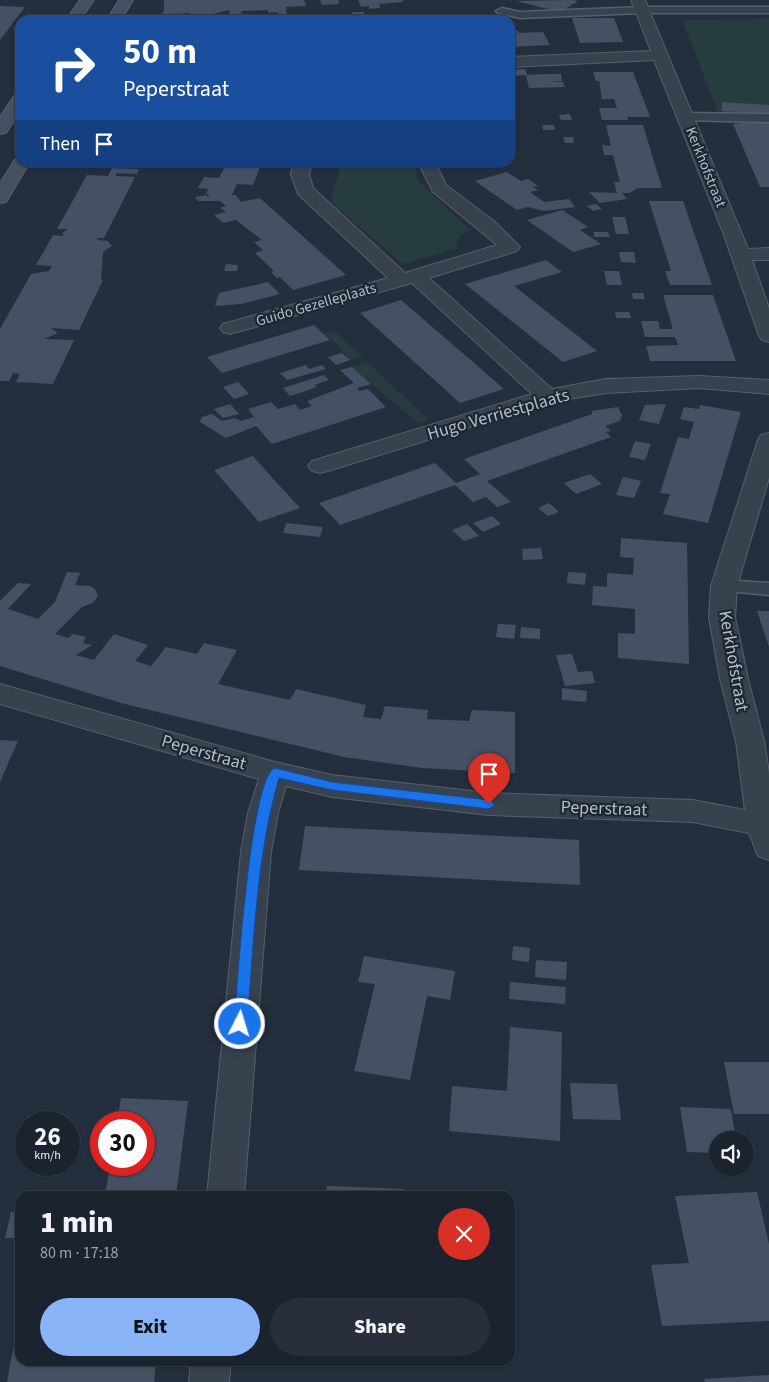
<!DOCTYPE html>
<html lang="en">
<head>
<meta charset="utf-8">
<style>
  :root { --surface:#1b232e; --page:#282f3a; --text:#f1f3f6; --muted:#a0a4aa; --line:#39404a; --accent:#8ab4f8 }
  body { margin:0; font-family:"Source Sans 3",sans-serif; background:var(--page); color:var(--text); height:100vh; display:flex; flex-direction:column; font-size:19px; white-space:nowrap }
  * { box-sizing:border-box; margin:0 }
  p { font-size:16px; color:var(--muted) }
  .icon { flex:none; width:28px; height:28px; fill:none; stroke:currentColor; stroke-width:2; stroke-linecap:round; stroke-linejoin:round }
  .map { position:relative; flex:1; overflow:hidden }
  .details { position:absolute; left:15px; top:1191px; width:500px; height:175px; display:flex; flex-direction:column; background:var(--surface); border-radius:15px; box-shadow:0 1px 4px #0004,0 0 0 1px var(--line) }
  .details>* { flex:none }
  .guide { position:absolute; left:15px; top:15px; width:500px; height:152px; border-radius:15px; box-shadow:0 1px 4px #0004,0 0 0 1px var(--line); background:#1a4fa0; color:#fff; overflow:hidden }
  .fabs { position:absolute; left:709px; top:1131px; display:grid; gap:10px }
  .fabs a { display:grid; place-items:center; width:45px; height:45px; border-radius:50%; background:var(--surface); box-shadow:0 1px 4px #0004,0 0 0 1px var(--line); font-size:25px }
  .speed { position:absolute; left:15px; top:1111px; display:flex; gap:10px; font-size:25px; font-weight:700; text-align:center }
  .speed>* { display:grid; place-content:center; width:65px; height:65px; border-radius:50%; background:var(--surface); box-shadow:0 1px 4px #0004,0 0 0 1px var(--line); line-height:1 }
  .speed small { font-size:12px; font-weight:400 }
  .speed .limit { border:8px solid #d22; background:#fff; color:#111 }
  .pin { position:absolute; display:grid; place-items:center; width:42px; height:42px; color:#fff; margin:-51px -21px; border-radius:50% 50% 50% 0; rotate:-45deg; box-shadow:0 0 5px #0007 }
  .pin .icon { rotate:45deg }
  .me { position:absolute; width:55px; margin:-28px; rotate:5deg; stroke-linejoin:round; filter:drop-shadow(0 0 4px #0008) }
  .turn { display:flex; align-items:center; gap:18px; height:105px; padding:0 25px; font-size:22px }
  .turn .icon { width:65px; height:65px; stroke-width:2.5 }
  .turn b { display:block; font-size:35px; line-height:42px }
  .then { display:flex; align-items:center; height:48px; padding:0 25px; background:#0003; gap:10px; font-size:19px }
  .round { display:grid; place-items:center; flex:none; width:52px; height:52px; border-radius:26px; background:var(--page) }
  .headline { display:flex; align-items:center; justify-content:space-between; height:85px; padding:0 25px }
  h1 { font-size:30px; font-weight:800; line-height:38px }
  .primary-button { display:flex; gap:10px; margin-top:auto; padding:10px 25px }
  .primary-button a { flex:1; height:58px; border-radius:30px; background:var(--accent); color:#111; font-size:20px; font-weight:800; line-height:58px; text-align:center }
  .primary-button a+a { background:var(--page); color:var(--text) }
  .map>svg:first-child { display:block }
  .green { fill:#263c3f }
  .building { fill:#455162 }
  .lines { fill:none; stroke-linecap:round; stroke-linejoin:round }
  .service-casing { stroke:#565f6c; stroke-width:3 }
  .minor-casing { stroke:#565f6c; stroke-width:2 }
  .secondary-casing { stroke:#565f6c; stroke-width:2 }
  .service { fill:#38414e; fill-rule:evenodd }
  .minor { fill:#38414e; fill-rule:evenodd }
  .secondary { fill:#465061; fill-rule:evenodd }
  .route { fill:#1a73e8; stroke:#114b97 }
  .labels { text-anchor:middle; stroke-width:4.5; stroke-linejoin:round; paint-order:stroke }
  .far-street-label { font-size:15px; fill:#b4bcc9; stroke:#1d2633 }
  .street-label { font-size:18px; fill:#b4bcc9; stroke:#1d2633 }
</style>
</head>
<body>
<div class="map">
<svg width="769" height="1382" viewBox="0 0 769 1382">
  <rect width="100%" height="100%" fill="#242f3e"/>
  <path class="green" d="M769,19V115L718,112L682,20Z
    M342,163H416L417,180L471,231L460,235L456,249L403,264L330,201Z
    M334,331L363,357L350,360L336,344L323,333Z
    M367,362L429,420L420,423L415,421L352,367Z"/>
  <path class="building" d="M164,0H304L306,6L286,7L287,15L279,16L278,12L268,13V10L241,11L242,15H230L229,10L209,15L208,19H194L195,15L188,13L173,14L172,19H160L164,10Z
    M320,0H338L339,4L322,5Z
    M358,0H403V2L379,4L380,8L369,9V6L361,7Z
    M572,0L578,1L560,12L516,1Z
    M0,6L25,7L0,40Z
    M352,12H364L365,19L353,20Z
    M349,17L350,20H326V18Z
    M572,18H614L623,42L580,43Z
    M510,30H517L519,33L543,32L550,45L510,47Z
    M525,69L527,75L510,76V70Z
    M593,72H633L650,117H627L628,120H602L599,108H617L614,99H602L599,81H596Z
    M547,74H561L562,81L549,82H563L565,87L529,88L526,75Z
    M722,102L769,105V114L722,111Z
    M570,114L572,120H561L559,115Z
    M769,120V187H760L733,124Z
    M542,125H554L555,130H543Z
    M606,125H643L662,188H638L630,193H622L627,199L600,203L589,192L617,193L614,182H620L613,155H604L602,145L611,146Z
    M563,137H573L574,143H565Z
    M227,162H262L253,185L237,184L232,195H236L241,202L260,198L346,275L293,290L280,277L277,278L271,272L274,271L255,253L263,250L254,242L262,240L236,220L223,223L214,215L226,212L220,208L226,206L220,201H198L195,197L206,195L208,197L209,194H206L208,189L198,188L204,177L219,178Z
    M112,168L139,169L137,174L117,173L115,176L135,177L104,238H97L98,240L108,241L112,246L103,252L101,280H103L79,330L50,328L57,332L56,334L44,339L74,340L53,384L16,382L20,374L13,373L9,381H0V329L31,274L49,271L52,266L36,265L53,235L64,236L62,233L68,229H57L87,175L108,176Z
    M507,172L521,181L528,179L538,186L533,187L538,190L530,192L544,202L569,199L575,207L544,211L528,207L517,210L475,181Z
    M649,201H683L712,285H670L665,271H671Z
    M596,204L602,209L593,211L587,206Z
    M562,210L588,227L580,230L601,244L573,252L527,220Z
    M612,217H625L629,234H616Z
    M594,232H608L610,237H594Z
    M619,252H634L636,263L621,262Z
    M546,260L562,272L514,286L597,351L563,362L465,284Z
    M226,264L238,265L237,271H224Z
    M604,271H619L622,285H607Z
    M268,282L280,294L241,304L215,306L219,293Z
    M632,293H643L645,299H633Z
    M663,295H713L736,361H650L646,346L678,345L675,337H645L641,321H658L660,329H673Z
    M401,300L451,343L504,389L460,403L360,313Z
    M615,312H629L631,318H616Z
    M314,325L330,340L222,373L207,357Z
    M342,353L350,360L336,365L328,357Z
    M306,365L309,369L322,365L326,369L287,380L280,373Z
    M352,367L371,384L357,388L359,391L368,389L386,407L272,444L256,426L226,438L200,422L202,417L212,414L222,421L235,418L241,421L254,417L248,409L271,402L278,409L295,404L300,410L312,406L307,401L354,383L340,370Z
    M324,375L329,380L314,385L317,387L303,392L290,396L283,388Z
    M238,382L249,394L234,399L223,387Z
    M230,404L239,414L223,418L214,409Z
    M666,404L659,424L639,420L645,405Z
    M700,405L741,412L708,523L663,514L670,494L660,493L678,437L689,439L694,422L680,419L684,407L699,409Z
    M618,407L622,415L620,421L605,426L611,431L606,432L611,437L487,481L511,502L497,507L486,497L473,502L455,485L340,525L319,503L435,463L456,483L480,474L464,459L592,414V411Z
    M635,441L651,444L645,460L629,457Z
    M253,456L268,473L300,508L259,522L214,470Z
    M590,474L602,484L576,494L564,483Z
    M623,477L641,481L634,498L616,495Z
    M549,503L559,512L548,516L538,508Z
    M492,516L501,524L483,532L473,523Z
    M286,523L323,527L320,537L283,533Z
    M467,524L479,536L464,541L452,530Z
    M621,538L687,543L689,664L618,658V633L635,634V609L592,605L593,586L607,587V573L633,575L634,558L620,557Z
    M541,548L543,559L523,560L522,549Z
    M67,572L80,573L75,585L90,586L95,589L98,596L93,603L82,607L55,634L68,638L73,634L86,637L83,643L92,645L76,655L94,660L114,634L148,645L135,661L151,666L166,647L197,654L204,643L237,650L218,684L290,700L296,689L366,705L363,717L381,719L385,706L428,710L427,719L469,721L472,710L515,712V773L422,768L344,757L121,703L0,666V601L18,583L31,584L8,609L38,619L55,602Z
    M568,572L586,573L585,585L567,583Z
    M757,611H769V647Z
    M498,624L516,625L514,639L496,637Z
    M521,627L540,629V639L520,638Z
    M572,654L578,672L592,671L595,683L565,686L556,655Z
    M562,688L587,691L586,702L562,700Z
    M0,740L18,741L0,782Z
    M305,826L579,840L580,885L299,870Z
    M513,946L530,948L529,962L512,960Z
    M364,956L455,971L450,1000L427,996L410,1080L354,1071L375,984L358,982Z
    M536,960L567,962L566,980L535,977Z
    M510,982L566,987L565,1004L509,999Z
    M510,1027L562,1032L560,1141L449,1131L452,1086L507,1091Z
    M724,1062H769V1114H734Z
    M570,1083L617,1084L621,1120L573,1119Z
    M121,1098L188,1101L176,1196H66L67,1190H106L110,1165H144V1122H117Z
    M680,1107L731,1109L736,1140H718V1153L687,1152Z
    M327,1186L404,1189V1196H326Z
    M757,1192L769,1244V1321L662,1326L651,1265L689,1263L675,1196Z
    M11,1212H20V1238H5Z
    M19,1318L20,1361H156L154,1382H7Z
    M769,1375V1382H705L704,1379Z"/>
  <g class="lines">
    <g class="service-casing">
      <path id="service" d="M642,7H769V13H642L520,18L498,13L496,11L502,8L520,12Z
        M686,113L769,114V122L681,120L680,117L681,114Z
        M724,580L769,583V595L717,590L714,586L717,582Z"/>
    </g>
    <g class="minor-casing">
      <path id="minor" d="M631,0H645L748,249L769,248V260H752L769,308V342L762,340L759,336L724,235L654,60L510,67V57L651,51Z
        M294,162H312L309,174L313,188L405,273L497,245L433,192L418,162H435L446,185L495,222L520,247L517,251L429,278L552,389L606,379L699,376L769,380V394L699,388L606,393L550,402L328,471L320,473L312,471L308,466L312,461L532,394L412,283L237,332L230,334L223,332L220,328L223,324L388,278L298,194L291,174Z
        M769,433V478L737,586L735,617L748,679L764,741L769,773V860L758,856L749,833L693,822L489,815L332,797L286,786L278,813L271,852L244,1196H207L241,852L248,813L259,779L0,704V684L275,762L332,775L489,793L693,800L745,810L736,741L720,679L709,617L711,586L758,440L761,435Z
        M191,1361H231L229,1382H189Z"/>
    </g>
    <g class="secondary-casing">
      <path id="secondary" d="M80,0H94L80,20H66Z
        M119,0H133L121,20H107Z
        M20,94V111L6,133L0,134V117L14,96Z
        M20,157V162H30L6,202L0,203V183L16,158Z"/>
    </g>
    <use href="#service" class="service"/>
    <use href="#minor" class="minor"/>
    <use href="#secondary" class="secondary"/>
  </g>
  <path class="route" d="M275,768L332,782L489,800L495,804L489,809L332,790L279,778C256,858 254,942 247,1024L245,1028L240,1030L236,1028L234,1024C237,991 250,776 275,768Z"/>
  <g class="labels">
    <g class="far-street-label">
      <text transform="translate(706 167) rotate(68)" y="5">Kerkhofstraat</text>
      <text transform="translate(316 304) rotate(-16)" y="5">Guido Gezelleplaats</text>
    </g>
    <g class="street-label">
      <text transform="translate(498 414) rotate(-16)" y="6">Hugo Verriestplaats</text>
      <text transform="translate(734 661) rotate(80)" y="6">Kerkhofstraat</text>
      <text transform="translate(204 752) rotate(16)" y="6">Peperstraat</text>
      <text transform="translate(604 808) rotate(2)" y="6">Peperstraat</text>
    </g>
  </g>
</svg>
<div class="fabs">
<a><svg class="icon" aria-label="sound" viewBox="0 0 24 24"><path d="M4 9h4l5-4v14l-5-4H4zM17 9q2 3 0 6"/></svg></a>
</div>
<div class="speed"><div>26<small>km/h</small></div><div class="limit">30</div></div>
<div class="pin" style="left:489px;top:804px;background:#d93025"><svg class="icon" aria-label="arrive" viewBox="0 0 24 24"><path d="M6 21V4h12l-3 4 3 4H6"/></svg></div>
<svg class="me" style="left:240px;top:1024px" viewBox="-20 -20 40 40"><circle r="17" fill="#1a73e8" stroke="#fff" stroke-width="3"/><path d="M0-11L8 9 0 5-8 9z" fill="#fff"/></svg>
<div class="guide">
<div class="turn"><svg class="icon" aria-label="right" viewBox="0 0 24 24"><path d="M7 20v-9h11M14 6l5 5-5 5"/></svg><div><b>50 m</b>Peperstraat</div></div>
<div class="then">Then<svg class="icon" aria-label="arrive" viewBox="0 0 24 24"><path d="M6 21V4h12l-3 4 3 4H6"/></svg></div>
</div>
<section class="details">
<div class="headline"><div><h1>1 min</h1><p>80 m · 17:18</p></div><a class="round" style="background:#d93025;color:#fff"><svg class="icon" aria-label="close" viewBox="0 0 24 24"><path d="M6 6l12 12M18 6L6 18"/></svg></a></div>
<div class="primary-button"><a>Exit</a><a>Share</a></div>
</section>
</div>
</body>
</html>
